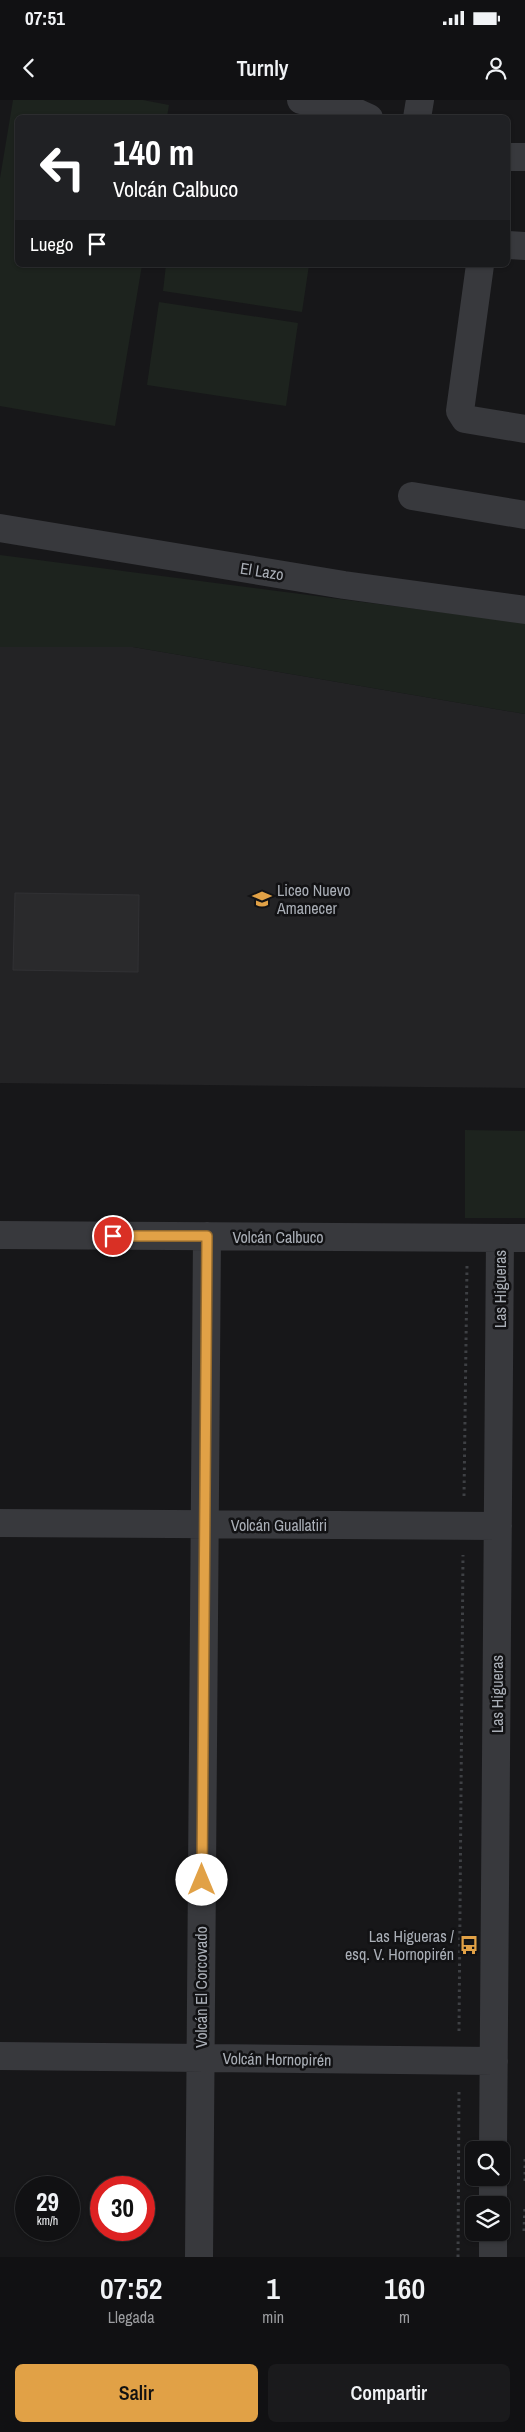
<!DOCTYPE html>
<html lang="es">
<head>
<meta charset="utf-8">
<style>
  :root { --surface:#111113; --page:#1a1a1c; --text:#f1f3f6; --muted:#9c9da0; --line:#303133; --accent:#e1a146 }
  body { margin:0; font-family:"Archivo Narrow",sans-serif; background:var(--page); color:var(--text); height:100vh; display:flex; flex-direction:column; font-size:19px; white-space:nowrap }
  * { box-sizing:border-box; margin:0 }
  p { font-size:16px; color:var(--muted) }
  .icon { flex:none; width:28px; height:28px; fill:none; stroke:currentColor; stroke-width:2; stroke-linecap:round; stroke-linejoin:round }
  .map { position:relative; height:2157px; overflow:hidden }
  .details { display:flex; flex-direction:column; background:var(--surface); flex:1 }
  .details>* { flex:none }
  .guide { position:absolute; left:15px; top:15px; width:495px; height:152px; border-radius:8px; box-shadow:0 1px 4px #0004,0 0 0 1px var(--line); background:#202124; color:#fff; overflow:hidden }
  .controls { position:absolute; left:465px; top:2041px; display:grid; gap:10px }
  .controls a { display:grid; place-items:center; width:45px; height:45px; border-radius:8px; background:var(--surface); box-shadow:0 1px 4px #0004,0 0 0 1px var(--line); font-size:25px }
  .speed { position:absolute; left:15px; top:2076px; display:flex; gap:10px; font-size:25px; font-weight:700; text-align:center }
  .speed>* { display:grid; place-content:center; width:65px; height:65px; border-radius:50%; background:var(--surface); box-shadow:0 1px 4px #0004,0 0 0 1px var(--line); line-height:1 }
  .speed small { font-size:12px; font-weight:400 }
  .speed .limit { border:8px solid #d22; background:#fff; color:#111 }
  .pin { position:absolute; display:grid; place-items:center; width:42px; height:42px; color:#fff; margin:-21px; border:2px solid #fff; border-radius:50%; box-shadow:0 1px 5px #0007 }
  .me { position:absolute; width:55px; margin:-28px; rotate:0deg; stroke-linejoin:round; filter:drop-shadow(0 0 4px #0008) }
  .turn { display:flex; align-items:center; gap:18px; height:105px; padding:0 15px; font-size:22px }
  .turn .icon { width:65px; height:65px; stroke-width:2.5 }
  .turn b { display:block; font-size:35px; line-height:42px }
  .then { display:flex; align-items:center; height:48px; padding:0 15px; background:#0003; gap:10px; font-size:19px }
  .eta { display:flex; justify-content:space-evenly; align-items:center; height:85px; text-align:center }
  .eta b { font-size:30px; font-weight:600; line-height:35px }
  .cta { display:flex; gap:10px; margin-top:auto; padding:10px 15px }
  .cta a { flex:1; height:58px; border-radius:8px; background:var(--accent); color:#111; font-size:20px; font-weight:600; line-height:58px; text-align:center }
  .cta a+a { background:var(--page); color:var(--text) }
  .status { display:flex; justify-content:space-between; align-items:center; height:35px; padding:0 25px; background:var(--surface); direction:ltr }
  .status svg { height:14px; fill:currentColor }
  header { display:flex; justify-content:space-between; align-items:center; height:65px; padding:0 15px; background:var(--surface); font-size:22px; font-weight:600 }
  .map>svg:first-child { display:block }
  .built { fill:#232325 }
  .green { fill:#1d231e }
  .building { fill:#2a2a2c; stroke:#313134 }
  .lines { fill:none; stroke-linecap:round; stroke-linejoin:round }
  .path { stroke:#3e4044; stroke-width:3; stroke-dasharray:2.5 4; stroke-linecap:butt }
  .minor { stroke:#38393d; stroke-width:28 }
  .route-casing { stroke:#92692e; stroke-width:12 }
  .route { stroke:#e1a146; stroke-width:9 }
  .labels { text-anchor:middle; stroke-width:5; stroke-linejoin:round; paint-order:stroke }
  .street-label { font-size:16px; fill:#aaafb7; stroke:#121214 }
  .poi-label { font-size:16px; fill:#aaafb7; stroke:#121214; text-anchor:start }
</style>
</head>
<body>
<div class="status"><b>07:51</b><svg viewBox="0 0 49 12"><path d="M0 12V9h3v3zM5 12V6h3v6zM10 12V3h3v9zM15 12V0h3v12zM26 1h20v11H26zM47 4h2v5h-2z"/></svg></div>
<header><svg class="icon" aria-label="back" viewBox="0 0 24 24"><path d="M15 5l-7 7 7 7"/></svg>Turnly<svg class="icon" aria-label="person" viewBox="0 0 24 24"><circle cx="12" cy="8" r="4"/><path d="M4 21q1-7 8-7t8 7"/></svg></header>
<div class="map">
<svg width="525" height="2157" viewBox="0 0 525 2157">
  <rect width="100%" height="100%" fill="#171719"/>
  <path class="built" d="M0,547H133L525,614V988L0,983Z"/>
  <path class="green" d="M13,0H143L169,5L167,17L18,18V165H142L115,326L0,306V78Z
    M166,165H309L302,212L163,191Z
    M159,202L298,223L286,306L147,285Z
    M0,455L525,523V614L133,547H0Z
    M465,1030L525,1031V1118H465Z"/>
  <path class="building" d="M15,793L139,795L138,872L13,870Z"/>
  <g class="lines">
    <path class="path" d="M464,1396L467,1165
      M459,1931L463,1455
      M525,2081V2057
      M524,2131L525,2105
      M458,2157L459,1990"/>
    <path class="minor" d="M301,0L349,9L369,18
      M417,18L420,0
      M508,57H525
      M508,145L525,146
      M480,165L460,311L465,319L525,329
      M412,396L525,415
      M0,428L344,485L525,510
      M0,1135L525,1138
      M0,1423L498,1426
      M0,1956L494,1961
      M493,2050L500,1138
      M493,2105V2078
      M199,2157L207,1136
      M493,2157V2132"/>
  </g>
  <g class="lines">
    <g class="route-casing">
      <path id="route" d="M113,1136H207L202,1780"/>
    </g>
    <use href="#route" class="route"/>
  </g>
  <defs>
    <g id="school-bare" transform="scale(1.5)"><path d="M0-5L7-2L0 1L-7-2ZM-4 1L0 2.5L4 1V4Q0 6-4 4Z" fill="#e1a146" stroke="#121214" stroke-width="2.5" paint-order="stroke"/></g>
    <g id="bus-bare" transform="scale(1.5)"><path d="M-5-6H5V4H4V6H2V4H-2V6H-4V4H-5ZM-3.5-4V0h7V-4ZM-3.5 1.2v1.5H-2V1.2ZM2 1.2v1.5H3.5V1.2Z" fill="#e1a146" stroke="#121214" stroke-width="2.5" paint-order="stroke"/></g>
  </defs>
  <g fill-rule="evenodd">
    <use href="#school-bare" x="262" y="799"/>
    <use href="#bus-bare" x="469" y="1845"/>
  </g>
  <g class="labels">
    <g class="street-label">
      <text transform="translate(262 471) rotate(9)" y="6">El Lazo</text>
      <text x="278" y="1143">Volcán Calbuco</text>
      <text transform="translate(500 1189) rotate(-90)" y="6">Las Higueras</text>
      <text x="279" y="1431">Volcán Guallatiri</text>
      <text transform="translate(497 1594) rotate(-90)" y="6">Las Higueras</text>
      <text transform="translate(201 1887) rotate(-90)" y="6">Volcán El Corcovado</text>
      <text transform="translate(277 1959) rotate(1)" y="6">Volcán Hornopirén</text>
    </g>
    <g class="poi-label">
      <text x="277" y="796">Liceo Nuevo<tspan x="277" dy="18">Amanecer</tspan></text>
      <text x="454" y="1842" text-anchor="end">Las Higueras /<tspan x="454" dy="18">esq. V. Hornopirén</tspan></text>
    </g>
  </g>
</svg>
<div class="controls">
<a><svg class="icon" aria-label="search" viewBox="0 0 24 24"><circle cx="10" cy="10" r="6"/><path d="M15 15l6 6"/></svg></a>
<a><svg class="icon" aria-label="layers" viewBox="0 0 24 24"><path d="M12 4l9 5-9 5-9-5zM3 14l9 5 9-5"/></svg></a>
</div>
<div class="speed"><div>29<small>km/h</small></div><div class="limit">30</div></div>
<div class="pin" style="left:113px;top:1136px;background:#d93025"><svg class="icon" aria-label="arrive" viewBox="0 0 24 24"><path d="M6 21V4h12l-3 4 3 4H6"/></svg></div>
<svg class="me" style="left:202px;top:1780px" viewBox="-20 -20 40 40"><circle r="19" fill="#fff"/><path d="M0-13L10 11 0 6-10 11z" fill="#e1a146"/></svg>
<div class="guide">
<div class="turn"><svg class="icon" aria-label="left" viewBox="0 0 24 24"><path d="M17 20v-9H6M10 6l-5 5 5 5"/></svg><div><b>140 m</b>Volcán Calbuco</div></div>
<div class="then">Luego<svg class="icon" aria-label="arrive" viewBox="0 0 24 24"><path d="M6 21V4h12l-3 4 3 4H6"/></svg></div>
</div>
</div>
<section class="details">
<div class="eta">
<div><b>07:52</b><p>Llegada</p></div>
<div><b>1</b><p>min</p></div>
<div><b>160</b><p>m</p></div>
</div>
<div class="cta"><a>Salir</a><a>Compartir</a></div>
</section>
</body>
</html>
